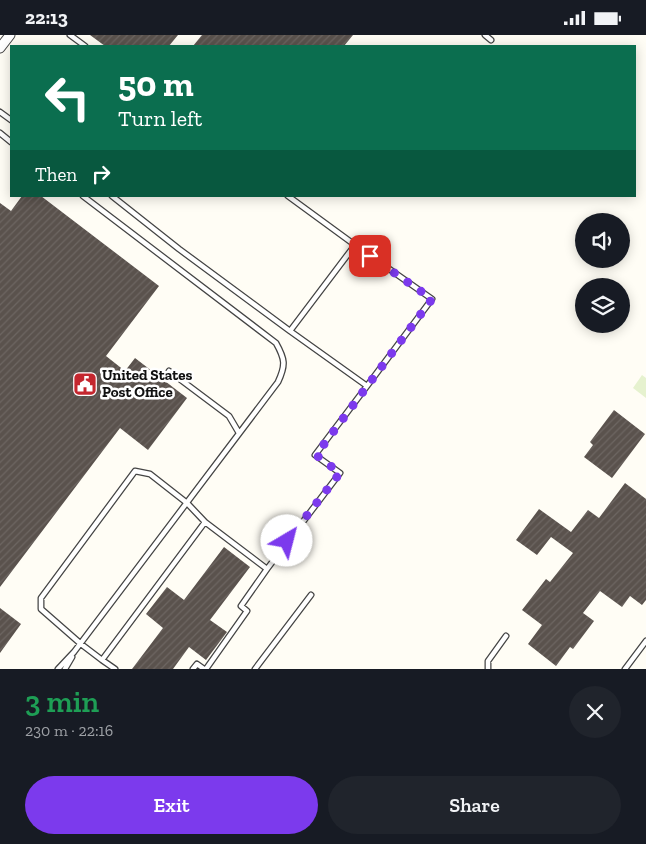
<!DOCTYPE html>
<html lang="en">
<head>
<meta charset="utf-8">
<style>
  :root { --surface:#171b24; --page:#20242c; --text:#f1f3f6; --muted:#9ea1a6; --accent:#7c3aed }
  body { margin:0; font-family:"Zilla Slab",serif; background:var(--page); color:var(--text); height:100vh; display:flex; flex-direction:column; font-size:19px; white-space:nowrap }
  * { box-sizing:border-box; margin:0 }
  p { font-size:16px; color:var(--muted) }
  .icon { flex:none; width:28px; height:28px; fill:none; stroke:currentColor; stroke-width:2; stroke-linecap:round; stroke-linejoin:round }
  .map { position:relative; height:634px; overflow:hidden }
  .side { display:flex; flex-direction:column; background:var(--surface); flex:1 }
  .side>* { flex:none }
  .guide { position:absolute; left:10px; top:10px; width:626px; height:152px; border-radius:0px; box-shadow:0 2px 12px #0003; background:#0b6e4f; color:#fff; overflow:hidden }
  .controls { position:absolute; left:575px; top:178px; display:grid; gap:10px }
  .controls a { display:grid; place-items:center; width:55px; height:55px; border-radius:50%; background:var(--surface); box-shadow:0 2px 12px #0003; font-size:25px }
  .pin { position:absolute; display:grid; place-items:center; width:42px; height:42px; color:#fff; margin:-21px; border-radius:10px; box-shadow:0 2px 8px #0006 }
  .me { position:absolute; width:55px; margin:-28px; rotate:37deg; stroke-linejoin:round; filter:drop-shadow(0 0 4px #0008) }
  .turn { display:flex; align-items:center; gap:18px; height:105px; padding:0 25px; font-size:22px }
  .turn .icon { width:65px; height:65px; stroke-width:2.5 }
  .turn b { display:block; font-size:35px; line-height:42px }
  .then { display:flex; align-items:center; height:48px; padding:0 25px; background:#0003; gap:10px; font-size:19px }
  .round { display:grid; place-items:center; flex:none; width:52px; height:52px; border-radius:26px; background:var(--page) }
  .headline { display:flex; align-items:center; justify-content:space-between; height:85px; padding:0 25px }
  h1 { font-size:30px; font-weight:600; line-height:38px; color:#1e9e55 }
  .button { display:flex; gap:10px; margin-top:auto; padding:10px 25px }
  .button a { flex:1; height:58px; border-radius:30px; background:var(--accent); color:#fff; font-size:20px; font-weight:600; line-height:58px; text-align:center }
  .button a+a { background:var(--page); color:var(--text) }
  .status { display:flex; justify-content:space-between; align-items:center; height:35px; padding:0 25px; background:var(--surface); direction:ltr }
  .status svg { height:14px; fill:currentColor }
  .map>svg:first-child { display:block }
  .pitch { fill:#e6f2cf }
  .building { fill:url(#building-hatch) }
  .lines { fill:none; stroke-linecap:round; stroke-linejoin:round }
  .lane-casing { stroke:#444; stroke-width:7 }
  .street-casing { stroke:#444; stroke-width:11 }
  .lane { stroke:#fff; stroke-width:4.5 }
  .street { stroke:#fff; stroke-width:9 }
  .route { stroke:#7c3aed; stroke-width:9; stroke-dasharray:0 16.2 }
  .labels { text-anchor:middle; stroke-width:5; stroke-linejoin:round; paint-order:stroke }
  .poi-label { font-size:15px; font-weight:bold; fill:#111; stroke:#fff; text-anchor:start }
</style>
</head>
<body>
<div class="status"><b>22:13</b><svg viewBox="0 0 49 12"><path d="M0 12V9h3v3zM5 12V6h3v6zM10 12V3h3v9zM15 12V0h3v12zM26 1h20v11H26zM47 4h2v5h-2z"/></svg></div>
<div class="map">
<svg width="646" height="634" viewBox="0 0 646 634">
  <defs>
    <pattern id="building-hatch" width="6" height="6" patternUnits="userSpaceOnUse" patternTransform="scale(1.25)"><rect width="6" height="6" fill="#5a524d"/><path d="M-1 1l2-2M0 6l6-6M5 7l2-2" fill="none" stroke="#6d6662"/></pattern>
  </defs>
  <rect width="100%" height="100%" fill="#fffdf5"/>
  <path class="pitch" d="M642,340L646,343V363L633,353Z"/>
  <path class="building" d="M90,0H178L169,11H105Z
    M202,0H353L344,11H193Z
    M22,161H41L159,251L106,321L125,336L135,323L187,363L148,415L120,393L0,552V168L11,176Z
    M614,375L645,399L612,443L584,422L593,410L590,407Z
    M625,448L646,464V565L642,570L630,561L622,572L600,556L583,578L594,586L573,614L570,612L556,631L528,609L542,590L522,575L546,544L550,547L573,518L551,502L537,520L516,505L539,474L571,497L588,475L599,483Z
    M224,512L250,532L210,585L227,597L206,625L189,612L173,634H132L163,593L146,579L167,552L184,565Z
    M0,573L21,589L0,618Z"/>
  <g class="lines">
    <g class="lane-casing">
      <path id="lane" d="M70,0L85,11
        M485,0L491,5
        M0,77L11,85
        M0,98L11,107
        M112,161L179,214L290,296L355,210L288,161
        M355,210L432,264L367,351
        M169,336L229,381L239,398
        M102,625L81,609L41,574V563L135,436L150,439L187,468L205,487
        M58,634L74,617L278,347C286,330 285,324 276,308L83,161
        M65,634L72,622
        M115,634L102,625L205,487L267,534
        M193,634L197,629L204,634
        M206,634L247,576L241,571L267,534L340,438L315,420L367,351L290,296
        M255,634L311,560
        M488,634V626L506,601
        M625,634L646,606"/>
    </g>
    <g class="street-casing">
      <path id="street" d="M0,13L10,0"/>
    </g>
    <use href="#lane" class="lane"/>
    <use href="#street" class="street"/>
  </g>
  <g class="lines">
    <path class="route" d="M287,506L340,438L316,420L432,264L370,221"/>
  </g>
  <defs>
    <g id="civic-square" transform="scale(1.25)"><rect x="-9" y="-9" width="18" height="18" rx="4" fill="#c4262e" stroke="#fff"/><path d="M-.6-6.5H3V-4.5H.6V-3L4-1V1h2V6H-6V1h2V-1L-.6-3ZM-1.2 2.5V6h2.4V2.5Z" fill="#fff"/></g>
  </defs>
  <g fill-rule="evenodd">
    <use href="#civic-square" x="85" y="349"/>
  </g>
  <g class="labels">
    <g class="poi-label">
      <text x="102" y="345">United States<tspan x="102" dy="17">Post Office</tspan></text>
    </g>
  </g>
</svg>
<div class="controls">
<a><svg class="icon" aria-label="sound" viewBox="0 0 24 24"><path d="M4 9h4l5-4v14l-5-4H4zM17 9q2 3 0 6"/></svg></a>
<a><svg class="icon" aria-label="layers" viewBox="0 0 24 24"><path d="M12 4l9 5-9 5-9-5zM3 14l9 5 9-5"/></svg></a>
</div>
<div class="pin" style="left:370px;top:221px;background:#d93025"><svg class="icon" aria-label="arrive" viewBox="0 0 24 24"><path d="M6 21V4h12l-3 4 3 4H6"/></svg></div>
<svg class="me" style="left:287px;top:506px" viewBox="-20 -20 40 40"><circle r="19" fill="#fff"/><path d="M0-13L10 11 0 6-10 11z" fill="#7c3aed"/></svg>
<div class="guide">
<div class="turn"><svg class="icon" aria-label="left" viewBox="0 0 24 24"><path d="M17 20v-9H6M10 6l-5 5 5 5"/></svg><div><b>50 m</b>Turn left</div></div>
<div class="then">Then<svg class="icon" aria-label="right" viewBox="0 0 24 24"><path d="M7 20v-9h11M14 6l5 5-5 5"/></svg></div>
</div>
</div>
<section class="side">
<div class="headline"><div><h1>3 min</h1><p>230 m · 22:16</p></div><a class="round"><svg class="icon" aria-label="close" viewBox="0 0 24 24"><path d="M6 6l12 12M18 6L6 18"/></svg></a></div>
<div class="button"><a>Exit</a><a>Share</a></div>
</section>
</body>
</html>
